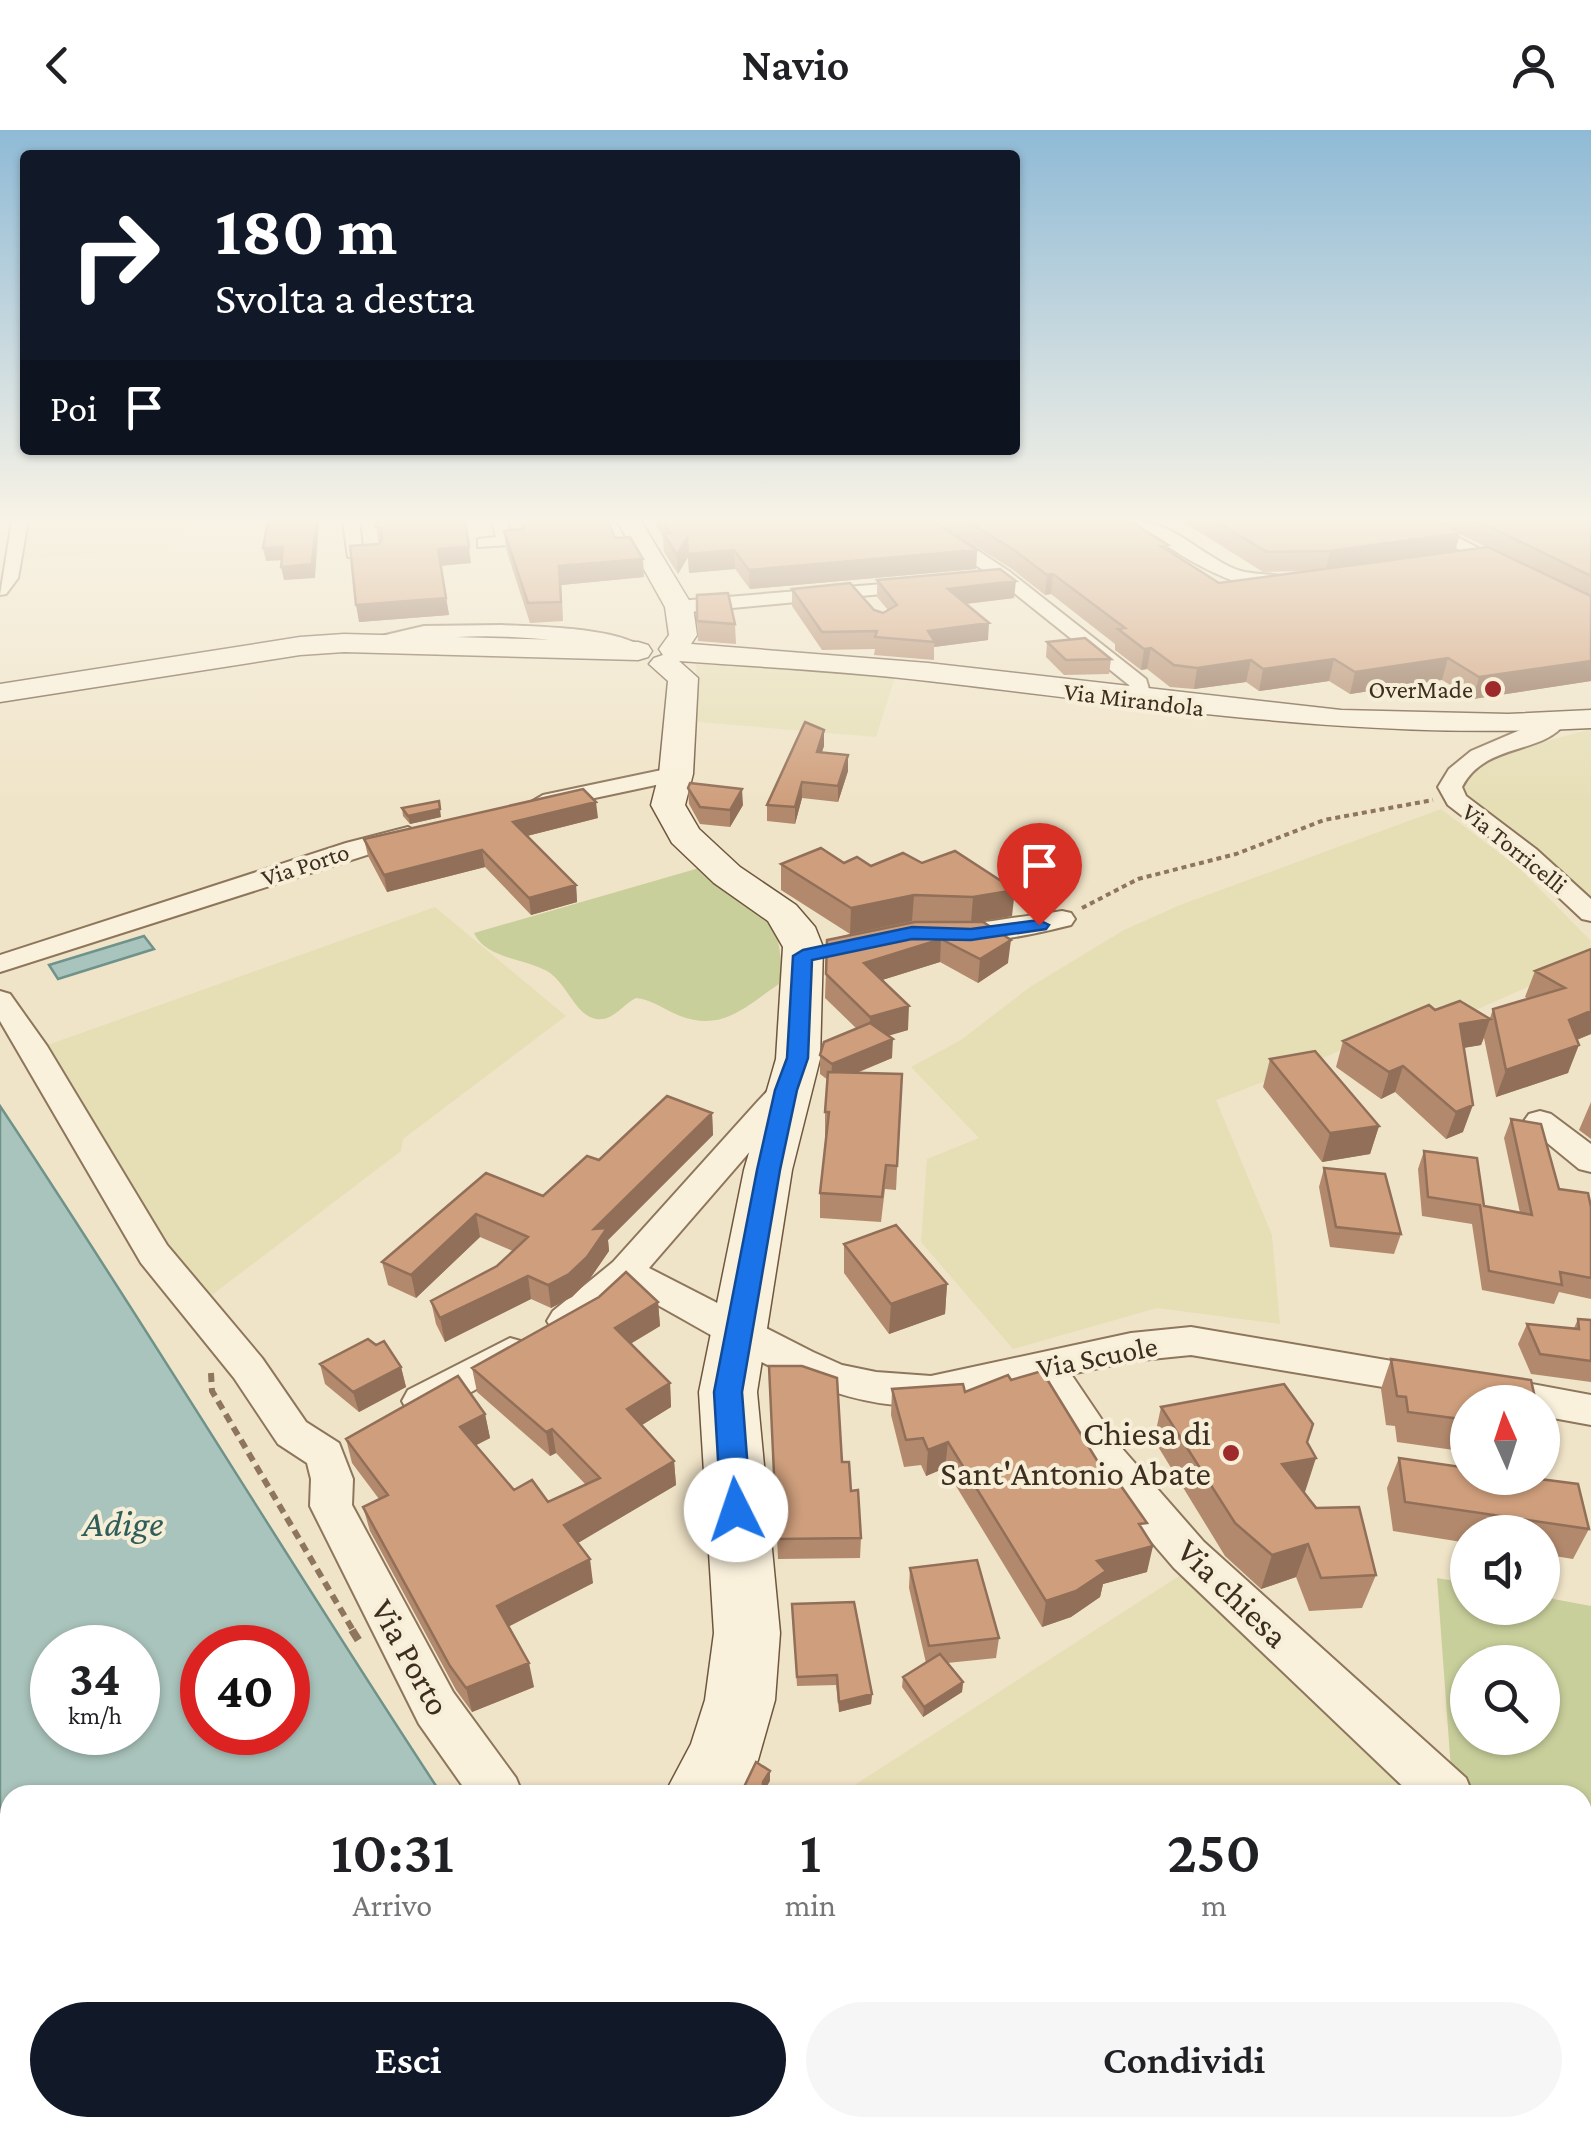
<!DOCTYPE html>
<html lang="it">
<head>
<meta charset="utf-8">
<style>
  :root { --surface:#fff; --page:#f6f6f6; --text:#202124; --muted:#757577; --accent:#111827 }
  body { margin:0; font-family:"Crimson Pro",serif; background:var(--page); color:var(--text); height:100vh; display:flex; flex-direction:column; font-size:38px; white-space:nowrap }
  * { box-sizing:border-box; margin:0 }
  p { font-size:32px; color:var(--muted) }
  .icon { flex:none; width:55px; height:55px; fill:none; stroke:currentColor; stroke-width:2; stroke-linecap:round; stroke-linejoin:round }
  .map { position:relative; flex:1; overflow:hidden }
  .details { position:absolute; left:0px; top:1655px; width:1592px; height:352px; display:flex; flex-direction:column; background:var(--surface); border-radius:30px 30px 0 0; box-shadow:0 2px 8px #0004 }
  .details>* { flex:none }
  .banner { position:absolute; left:20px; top:20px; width:1000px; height:305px; border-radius:10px; box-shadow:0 2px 8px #0004; background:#111827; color:#fff; overflow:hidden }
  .needle { width:65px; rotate:357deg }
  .tools { position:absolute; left:1450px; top:1255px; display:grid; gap:20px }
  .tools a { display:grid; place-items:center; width:110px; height:110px; border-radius:50%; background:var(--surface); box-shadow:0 2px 8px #0004; font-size:50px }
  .speed { position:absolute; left:30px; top:1495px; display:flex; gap:20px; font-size:50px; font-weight:700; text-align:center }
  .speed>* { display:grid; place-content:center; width:130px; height:130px; border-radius:50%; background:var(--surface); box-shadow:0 2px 8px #0004; line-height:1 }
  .speed small { font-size:25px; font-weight:400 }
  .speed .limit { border:15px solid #d22; background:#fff; color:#111 }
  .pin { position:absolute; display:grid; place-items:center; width:85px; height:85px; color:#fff; margin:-102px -42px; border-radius:50% 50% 50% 0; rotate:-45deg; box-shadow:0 0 10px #0007 }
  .pin .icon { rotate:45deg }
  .me { position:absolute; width:110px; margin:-55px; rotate:356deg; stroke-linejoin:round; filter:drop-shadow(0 0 8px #0008) }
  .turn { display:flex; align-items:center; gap:35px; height:210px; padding:0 30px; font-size:45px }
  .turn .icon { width:130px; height:130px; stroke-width:2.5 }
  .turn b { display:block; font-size:70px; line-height:85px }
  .then { display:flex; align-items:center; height:95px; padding:0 30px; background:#0003; gap:20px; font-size:38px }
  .eta { display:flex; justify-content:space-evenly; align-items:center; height:170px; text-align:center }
  .eta b { font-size:60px; font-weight:600; line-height:70px }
  .primary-button { display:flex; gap:20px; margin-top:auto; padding:20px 30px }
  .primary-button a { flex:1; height:115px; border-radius:60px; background:var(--accent); color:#fff; font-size:40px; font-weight:600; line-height:115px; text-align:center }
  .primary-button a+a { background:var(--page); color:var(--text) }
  header { display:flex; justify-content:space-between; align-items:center; height:130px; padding:0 30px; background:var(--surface); font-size:45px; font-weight:600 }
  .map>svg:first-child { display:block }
  .farmland { fill:#e6deb5 }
  .green { fill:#c9cf9b; fill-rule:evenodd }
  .water { fill:#a9c4bc; stroke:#6f938a; stroke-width:2.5; fill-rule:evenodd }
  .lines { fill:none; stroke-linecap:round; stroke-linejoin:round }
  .street-casing { stroke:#8d765c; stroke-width:4 }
  .secondary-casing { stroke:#6f573f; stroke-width:3 }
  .path-far2 { stroke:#8d765c; stroke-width:4; stroke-dasharray:5 4; stroke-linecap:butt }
  .path-far1 { stroke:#8d765c; stroke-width:6; stroke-dasharray:9 6; stroke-linecap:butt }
  .path { stroke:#8d765c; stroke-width:8; stroke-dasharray:12 8; stroke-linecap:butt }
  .street { fill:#faf1dc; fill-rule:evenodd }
  .secondary { fill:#faf1dc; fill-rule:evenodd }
  .wall { fill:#b2896c; fill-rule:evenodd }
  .shaded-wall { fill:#916f58 }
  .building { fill:#cf9f7d; stroke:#916f58; stroke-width:2.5 }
  .route { fill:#1a73e8; stroke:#114b97; stroke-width:2.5 }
  .poi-dot { fill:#9e2a2b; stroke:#f7eed8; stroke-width:4 }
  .labels { text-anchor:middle; stroke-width:8; stroke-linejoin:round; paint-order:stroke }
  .far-poi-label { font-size:25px; fill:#3d2e20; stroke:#f7eed8; text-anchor:end }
  .far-street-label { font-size:25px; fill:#3d2e20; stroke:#f7eed8 }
  .street-label { font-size:30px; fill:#3d2e20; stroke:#f7eed8 }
  .near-poi-label { font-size:35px; fill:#3d2e20; stroke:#f7eed8; text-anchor:end }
  .near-street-label { font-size:35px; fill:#3d2e20; stroke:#f7eed8 }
  .near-water-label { font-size:38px; font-style:italic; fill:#2f5d5a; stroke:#f7eed8 }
</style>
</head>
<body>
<header><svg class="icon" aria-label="back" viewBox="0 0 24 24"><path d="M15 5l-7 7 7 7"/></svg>Navio<svg class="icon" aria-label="person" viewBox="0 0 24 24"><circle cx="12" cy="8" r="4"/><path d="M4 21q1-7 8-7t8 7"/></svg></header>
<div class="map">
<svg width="1591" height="2006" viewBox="0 0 1591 2006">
  <rect width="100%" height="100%" fill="#f0e4c8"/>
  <path class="farmland" d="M22,391H202L165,420L14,430Z
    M696,531L897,541L876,607L698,592Z
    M1591,599V768L1464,665L1459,651L1488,627Z
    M1441,679L1518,737L1591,811V829L1462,886L1444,874L1310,934L1216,970L1272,1105L1280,1194L1157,1178L1013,1219L921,1112L927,1029L979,1008L911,937L961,910L1030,857L1124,800L1180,775Z
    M435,777L566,886L403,1009L401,1021L204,1171L185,1149L42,917Z
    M1187,1441L1418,1665H839Z
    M732,1998H1564L1574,2006H738Z"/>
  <path class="green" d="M706,736C752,770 789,789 779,854C746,876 724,902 680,886C665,880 653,870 636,868C623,874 613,892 596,889C575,885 567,853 547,841C524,828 486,829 474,803Z
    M1437,1448L1467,1453L1468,1478H1542L1543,1467L1591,1476V1701L1583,1698L1582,1665H1486L1452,1653ZM1468,1532H1542V1608H1468Z"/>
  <path class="water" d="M144,806L154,819L58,849L49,835Z
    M0,976C151,1203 292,1437 442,1665H10V1998H661L666,2006H0ZM52,1518H138V1602H52ZM202,1518H288V1602H202Z"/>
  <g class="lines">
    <g class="street-casing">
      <path id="street" d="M12,391H28L18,448L6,464L0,465Z
        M343,391H359L362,417H381V425L348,427Z
        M492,391H508L511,415L478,417V409L496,407Z
        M1135,391C1172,391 1201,425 1235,439C1253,447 1282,441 1296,452C1261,480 1161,417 1135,391Z
        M1406,391H1427L1516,438L1513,442H1501Z
        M935,400H947L1010,442L1146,549L1152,569L1148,573H1134L1129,555L998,450L935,408Z
        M919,451L925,452V460L679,483L670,477L679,471Z
        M501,495C538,497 621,497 648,521L638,527C550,504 460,498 371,520L361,514L364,510L424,496Z
        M1555,585L1566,592C1544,625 1485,612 1462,657L1466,666L1536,719L1591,769V791L1582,789L1518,729L1448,675L1438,657L1449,639L1471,621Z
        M676,637L688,644L684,649L543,679L531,672L543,665Z
        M408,697L420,704L417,709L0,842V825L346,713Z
        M1062,781L1071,783L1075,789L1071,795C1047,801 957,823 941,804C950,794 1041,785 1062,781Z
        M0,861L10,864L47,916L167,1115L262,1228L306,1292L339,1313L353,1349L352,1375L453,1562L516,1648L523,1665H469L419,1594L310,1376L311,1349L307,1333L278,1314L234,1248L141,1133L0,891Z
        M786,950L797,953L802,960L797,967L649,1138L813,1222L842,1235L876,1242L931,1246L1131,1203L1191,1197L1445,1240L1451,1250L1445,1260L1431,1265L1191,1225L1131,1231L1071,1244L1119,1315L1204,1412L1466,1648L1473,1665H1412L1174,1438L1089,1339L1036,1252C1002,1260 964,1274 930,1276C821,1281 722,1208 630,1160C609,1180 583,1210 553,1201L547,1191L553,1181L613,1132L758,971L775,953Z
        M1540,981L1551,984L1591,1014V1042L1579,1039L1529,998L1524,991L1529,984Z
        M510,1208L524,1212L529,1222L524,1232L436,1282L422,1286L408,1282L402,1271L408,1260Z
        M1494,1247L1591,1265V1295L1542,1286V1272H1480L1474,1262L1480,1251Z
        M1582,1763L1591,1766V1824L1582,1820Z"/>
    </g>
    <g class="secondary-casing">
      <path id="secondary" d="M617,391H641L693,477L697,505L691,514L928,533L1341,580L1508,584L1591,580V598C1361,611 1155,577 928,551C845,541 762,537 679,531L698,548L693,644L685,675L699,699L740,737L796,775L815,797L823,817L820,929L792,1040L757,1262L780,1503L775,1570L758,1630L741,1665H664L691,1614L705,1570L714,1503L699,1262L744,1040L776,929L783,817L768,791L714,753L672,713L651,675L659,644L668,551L649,534L654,528L663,525L659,519L669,505L665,477Z
        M344,504L638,512L648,515L652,521L648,527L638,530L344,522L300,525L0,572V554L300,507Z
        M298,1998H391L388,2006H295Z"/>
    </g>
    <path class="path-far2" d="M1082,778L1138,749L1236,724L1324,690L1433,670"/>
    <path class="path-far1" d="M211,1243L212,1261L354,1502"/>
    <path class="path" d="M352,1500L362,1516
      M684,1998L689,2006"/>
    <use href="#street" class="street"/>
    <use href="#secondary" class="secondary"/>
  </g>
  <path class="wall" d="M375,391L471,433L441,435L449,485L359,492L379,414Z
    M520,391H608L615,408L644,447L561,455L563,491L530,493L506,419L504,401L521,399Z
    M654,391H1130L1168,415L1167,420L1219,453L1312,441L1263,442L1182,391H1591V551L1473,569L1442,550L1350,564L1329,551L1259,561L1246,552L1194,559L1170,557L1147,539L1141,540L1115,520V514L1051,464L1045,465L1012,439L943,396L941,397L977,420L976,439L750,459L735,439L689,443L688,427L678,444L664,422L663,408ZM1460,404L1486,417L1455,421Z
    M877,450L1014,468L966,474L988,510L934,517V530L874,525L875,519L822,520L792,476V459L883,483L888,480L877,467Z
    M697,491L735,494L736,514L698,511Z
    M1047,512L1111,529L1109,544L1064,545L1046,527Z
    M824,600V616L822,622L848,641L838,672L802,668L795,694L767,691V675Z
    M688,658L743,675L730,697L700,694L689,674Z
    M402,678L441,687L410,694L403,686Z
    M598,688L527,706L576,755L577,772L531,785L485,737L387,762L368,726L364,709Z
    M903,723L1012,786L979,792L1008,833L978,853L940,832L882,850L908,900L888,906L892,928L857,943L902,944L896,1060L885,1059L881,1092L820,1088V1063L826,1006H825V982L828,950L820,944V925L856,898L825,868L827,810L850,804L781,760V734L844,733L871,736Z
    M1591,819V904L1577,910L1568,943L1496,967L1484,908L1481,915L1463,918V1002L1446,1009L1395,962L1381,969L1336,937L1343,911L1435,880L1490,888L1493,879L1528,869L1525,867L1535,841Z
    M1270,929L1379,996L1370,1024L1322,1032L1263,957Z
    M1591,972V1009L1579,1000Z
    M712,983L713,1005L608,1110L609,1121L589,1150L572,1167L551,1178L531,1169L445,1212L436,1194L431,1171L497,1136L513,1121L480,1107L416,1168L388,1155L382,1132L486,1043L543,1066L599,1030Z
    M1511,989L1559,1059L1591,1077V1169L1559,1162L1554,1174L1482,1160L1472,1094L1422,1086L1418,1039L1424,1021L1484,1076L1520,1083L1504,1008Z
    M1324,1038L1401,1104L1394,1124L1330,1117L1319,1057Z
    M844,1114L947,1154L945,1184L889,1204L844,1143Z
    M658,1172L660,1196L630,1214L670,1253L671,1277L642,1295L674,1331L676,1355L577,1413L593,1453L508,1496L534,1557L472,1582L456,1560L370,1401L363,1377L379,1369L352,1333L346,1309L485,1284L490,1308L476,1315L514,1360L548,1372L586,1355L556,1323L550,1326L477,1262L472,1238Z
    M1578,1189L1591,1190V1252L1531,1244L1518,1214L1527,1194L1574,1198Z
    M376,1215L401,1237L406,1257L359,1282L325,1254L320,1234Z
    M1391,1229L1468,1272V1322L1397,1312L1395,1296L1386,1295L1381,1259Z
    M1011,1250L1114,1358L1145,1404L1147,1442L1103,1454L1100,1467L1071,1487L1042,1497L945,1338L926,1346L921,1335L904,1337L891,1285L892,1259L965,1262Z
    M770,1256L842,1332L861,1408L860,1428L778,1429Z
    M1161,1277L1307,1313L1304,1362L1376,1445L1362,1478L1309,1481L1296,1447L1261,1459L1225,1426L1154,1310Z
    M1399,1328L1589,1399L1573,1429L1542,1424V1402H1468V1413L1393,1401L1387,1358Z
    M910,1438L999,1508L996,1528L947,1533L963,1552L962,1562L923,1587L902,1557L903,1547L926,1533L909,1458Z
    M792,1474L872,1564L871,1574L839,1582L836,1555L797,1556Z
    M1591,1938V1977L1582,1968V1949Z"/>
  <path class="shaded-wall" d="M316,391H319L315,448L284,450L281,437Z
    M1460,403L1455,422L1326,440L1330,421Z
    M687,408L688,427L678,444L677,425Z
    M283,417L286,430L266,431L263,418Z
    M469,417L471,433L441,436L438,419Z
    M734,420L735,439L689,443L688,424Z
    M977,420L976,439L750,459L749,440Z
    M643,429L644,447L561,455L563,491L559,436Z
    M1053,444L1051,464L1045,465L1047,445Z
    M1016,451L1014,468L947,476L948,459Z
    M446,468L449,485L359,492L356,475Z
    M989,493L988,510L934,517L935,512L928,501Z
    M1151,518L1147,539L1141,540L1144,519Z
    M1448,528L1442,550L1350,564L1355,542Z
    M1334,529L1329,551L1259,561L1263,539Z
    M1251,530L1246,552L1194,559L1197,538Z
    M1591,531V551L1473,569L1479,547Z
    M824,600V616L816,638L817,622Z
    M848,625V641L838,672V656Z
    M802,652V668L795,694V677Z
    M742,659L743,675L730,697V680Z
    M596,672L598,688L515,709L513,692Z
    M440,679L441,687L410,694L408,686Z
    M482,720L485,737L387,762L384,745Z
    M576,755L577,772L531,785L529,768Z
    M1015,760L1012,786L971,793L973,767Z
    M914,765L912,791L850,804L851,778Z
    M941,809L940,832L863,856L864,833Z
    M1011,810L1008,833L978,853L980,829Z
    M909,876L908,900L869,911L870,887Z
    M1591,881V904L1558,917L1569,890Z
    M1490,889L1481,915L1451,920L1460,894Z
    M893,909L892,928L831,953L832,934Z
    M1579,915L1568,943L1496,967L1506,940Z
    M1403,936L1395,962L1381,969L1389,942Z
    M1473,975L1463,1002L1446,1009L1456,982Z
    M712,983L713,1005L608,1110L609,1121L589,1150L572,1167L551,1178L548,1155L594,1099Z
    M1379,996L1370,1024L1322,1032L1330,1003Z
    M476,1084L480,1107L416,1168L411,1145Z
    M528,1146L531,1169L445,1212L440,1188Z
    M947,1154L945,1184L889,1204L891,1174Z
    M658,1172L660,1196L617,1222L615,1198Z
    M401,1237L406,1257L359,1282L353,1262Z
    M670,1253L671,1277L629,1303L627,1279Z
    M485,1284L490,1308L465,1321L460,1297Z
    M552,1299L556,1323L550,1326L546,1302Z
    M948,1312L945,1338L926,1346L928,1320Z
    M1316,1328L1305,1362L1272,1368L1282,1334Z
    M674,1331L676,1355L568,1419L564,1395Z
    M1308,1414L1296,1447L1261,1459L1272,1425Z
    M1153,1416L1147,1442L1103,1454L1100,1467L1071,1487L1042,1497L1046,1471L1097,1431Z
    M590,1429L593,1453L502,1500L497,1476Z
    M529,1533L534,1557L472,1582L466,1558Z
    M963,1552L962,1562L923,1587L924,1577Z
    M872,1564L871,1574L839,1582V1572Z
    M770,1641V1651L762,1665L763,1652Z"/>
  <path class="building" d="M268,391H316L312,434L281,437L283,417L263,418Z
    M375,391H465L469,417L438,419L446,468L356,475L350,416L379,414L382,409L381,398L376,397Z
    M522,391H608L615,408L630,407L643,429L559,436L561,472L528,473L504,401L524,399Z
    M664,391H933L977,420L749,440L734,420L688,424L687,408L677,425L663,403H670Z
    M967,391H1130L1168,415L1161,416L1219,453L1488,417L1591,466V531L1479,547L1448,528L1355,542L1334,529L1263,539L1251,530L1197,538L1174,535L1151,518L1144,519L1118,499L1125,498L1053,444L1047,445L1014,420Z
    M1215,391H1439L1460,403L1330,421L1267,422Z
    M1478,391H1591V446Z
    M1000,439L1016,451L948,459L989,493L928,501L935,512L875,507L877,501L822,502L792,459L850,453L874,480L883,483L897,475L877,450Z
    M728,463L735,494L697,491V465Z
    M1085,508L1111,529L1066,530L1047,512Z
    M805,592L824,600L817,622L848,625L838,656L802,652L795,677L767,675Z
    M690,653L742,659L730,680L700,677L688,658Z
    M583,659L596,672L513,692L576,755L529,768L482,720L384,745L364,709Z
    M439,671L440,679L408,686L402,678Z
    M821,718L844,733L857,727L871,736L903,723L922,733L955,721L1015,760L973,767L914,765L851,778L781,734Z
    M915,792H983L1011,810L980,829L941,809L864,833L909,876L870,887L826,844L827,810Z
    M1591,819V881L1569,890L1579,915L1506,940L1493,879L1565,858L1535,841Z
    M1460,871L1490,889L1460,894L1473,975L1456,982L1403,936L1389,942L1343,911L1429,875L1435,880Z
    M870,893L893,909L832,934L820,925L824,912Z
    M1315,921L1379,996L1330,1003L1270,929Z
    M828,942L902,944L897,1036L886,1035L882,1067L820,1063L829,982H825Z
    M667,966L712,983L594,1099L607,1098L587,1127L569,1144L548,1155L528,1146L440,1188L431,1171L497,1136L528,1107L476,1084L411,1145L382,1132L486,1043L543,1066L587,1026L599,1030Z
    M1511,989L1541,994L1559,1059L1588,1063L1591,1077V1148L1560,1142L1562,1155L1489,1141L1480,1075L1428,1067L1424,1021L1477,1028L1484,1076L1532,1085Z
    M1324,1038L1385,1044L1401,1104L1336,1097Z
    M896,1095L947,1154L891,1174L844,1114Z
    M626,1142L658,1172L615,1198L670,1253L627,1279L674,1331L564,1395L590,1429L497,1476L529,1533L466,1558L450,1536L363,1377L388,1365L346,1309L458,1246L485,1284L460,1297L514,1360L532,1350L548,1372L600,1348L552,1299L546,1302L472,1238L599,1167Z
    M1578,1189L1591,1190V1231L1540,1224L1527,1194L1579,1199Z
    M368,1209L376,1215L384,1211L401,1237L353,1262L320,1234Z
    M1391,1229L1531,1250L1536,1272H1468V1290L1408,1282L1406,1267L1397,1266Z
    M769,1236H802L837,1248L842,1332H849L851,1361L858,1360L861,1408L777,1409Z
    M1042,1241L1114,1358L1121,1356L1147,1393L1139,1394L1153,1416L1097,1431L1106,1441L1076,1461L1046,1471L948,1312L928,1320L923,1308L906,1310L892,1259L963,1254L965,1262L1008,1245L1011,1250Z
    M1284,1254L1313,1294L1307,1312L1316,1328L1282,1334L1316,1378L1359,1377L1376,1445L1321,1448L1308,1414L1272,1425L1235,1393L1161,1277Z
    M1399,1328L1468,1338V1348H1532L1578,1354L1589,1399L1405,1372Z
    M977,1430L999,1508L929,1516L910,1438Z
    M854,1472L872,1564L839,1572L837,1545L797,1547L792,1474Z
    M940,1524L963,1552L924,1577L903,1547Z
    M756,1632L770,1641L763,1652L762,1665H713L717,1659L744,1657Z
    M1591,1939V1961L1582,1952Z"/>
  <linearGradient id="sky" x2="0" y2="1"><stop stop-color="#8fbad6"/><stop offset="0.58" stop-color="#f8f3e6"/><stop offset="1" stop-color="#f8f3e6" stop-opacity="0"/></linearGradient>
  <rect width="1591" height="672" fill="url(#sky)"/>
  <path class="route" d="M1039,790L1049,795L1046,799L971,810L912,809L812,830L808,928L797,960L780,1040L742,1262L751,1380L747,1389L736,1392L725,1389L721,1380L714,1262L757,1040L775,960L787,928L793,826L803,820L912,797L971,799Z"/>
  <g class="poi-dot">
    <circle cx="1493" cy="559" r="10"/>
    <circle cx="1231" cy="1323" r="10"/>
  </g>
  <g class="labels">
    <g class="far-poi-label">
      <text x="1473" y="568">OverMade</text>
    </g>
    <g class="far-street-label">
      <text transform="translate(1134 569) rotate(7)" y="9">Via Mirandola</text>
      <text transform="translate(1515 718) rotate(39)" y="9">Via Torricelli</text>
      <text transform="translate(305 734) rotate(-18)" y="9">Via Porto</text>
    </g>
    <g class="street-label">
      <text transform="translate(1097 1227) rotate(-11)" y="10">Via Scuole</text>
    </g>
    <g class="near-poi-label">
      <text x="1211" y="1315">Chiesa di<tspan x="1211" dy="40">Sant'Antonio Abate</tspan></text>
    </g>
    <g class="near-street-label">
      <text transform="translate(1233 1463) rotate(44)" y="12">Via chiesa</text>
      <text transform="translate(411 1527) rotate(61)" y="12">Via Porto</text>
    </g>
    <g class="near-water-label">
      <text x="123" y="1406">Adige</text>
    </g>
  </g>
</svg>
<div class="tools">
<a><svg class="needle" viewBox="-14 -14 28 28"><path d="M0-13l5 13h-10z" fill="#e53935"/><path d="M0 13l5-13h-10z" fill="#757577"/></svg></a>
<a><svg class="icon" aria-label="sound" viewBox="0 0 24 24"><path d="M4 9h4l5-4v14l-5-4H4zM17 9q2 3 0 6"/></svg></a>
<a><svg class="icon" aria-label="search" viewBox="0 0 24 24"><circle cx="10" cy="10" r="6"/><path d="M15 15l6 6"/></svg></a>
</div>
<div class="speed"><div>34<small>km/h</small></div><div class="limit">40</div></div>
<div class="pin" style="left:1039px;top:795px;background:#d93025"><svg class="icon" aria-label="arrive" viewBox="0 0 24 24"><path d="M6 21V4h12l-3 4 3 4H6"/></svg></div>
<svg class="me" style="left:736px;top:1380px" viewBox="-20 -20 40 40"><circle r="19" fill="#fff"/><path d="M0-13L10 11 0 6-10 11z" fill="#1a73e8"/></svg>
<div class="banner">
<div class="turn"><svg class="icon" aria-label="right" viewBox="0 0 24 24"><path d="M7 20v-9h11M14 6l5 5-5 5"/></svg><div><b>180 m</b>Svolta a destra</div></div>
<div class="then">Poi<svg class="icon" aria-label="arrive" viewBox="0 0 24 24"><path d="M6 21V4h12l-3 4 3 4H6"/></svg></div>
</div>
<section class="details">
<div class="eta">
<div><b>10:31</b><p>Arrivo</p></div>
<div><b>1</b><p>min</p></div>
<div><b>250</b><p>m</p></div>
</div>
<div class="primary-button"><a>Esci</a><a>Condividi</a></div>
</section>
</div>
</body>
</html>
